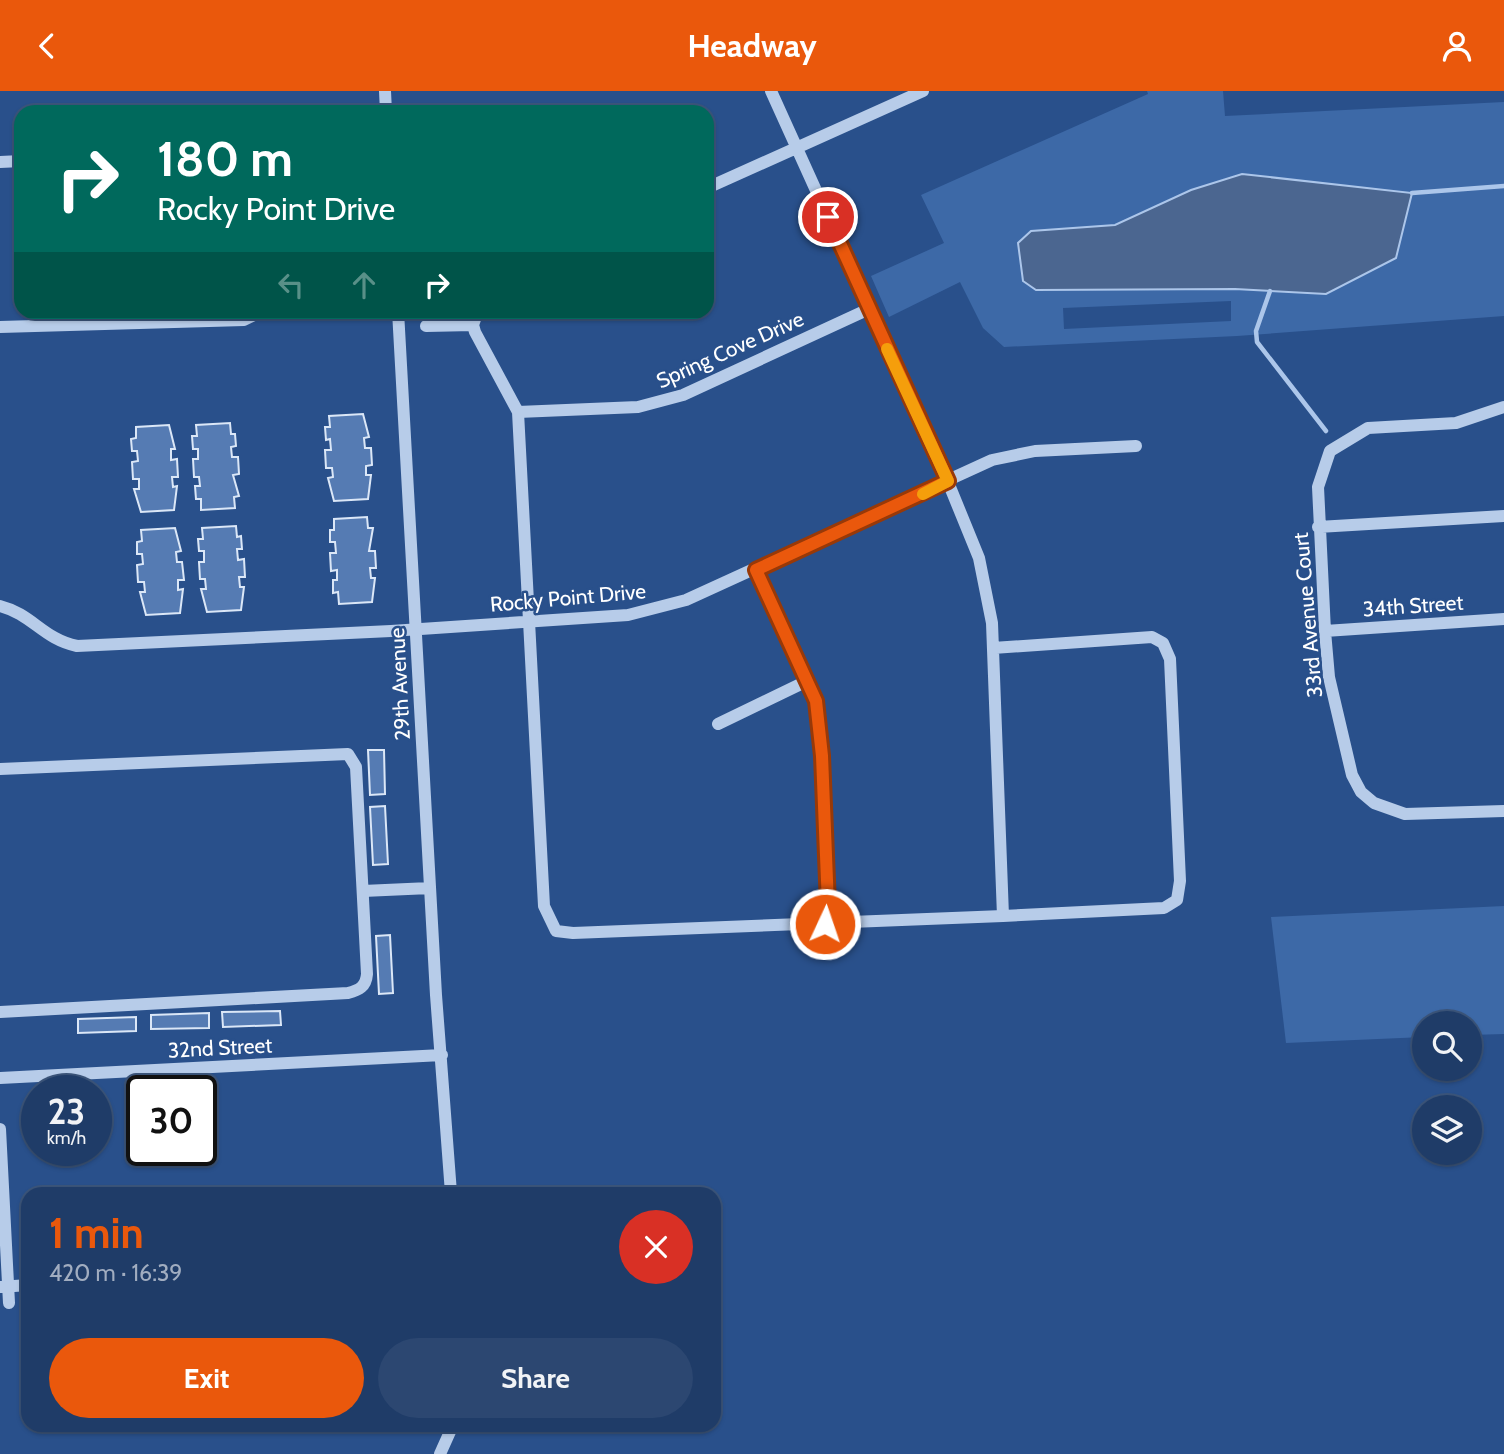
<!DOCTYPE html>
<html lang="en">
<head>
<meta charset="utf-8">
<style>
  :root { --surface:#1f3c68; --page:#2c4771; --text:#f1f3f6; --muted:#a1adc0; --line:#3c567c; --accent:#ea580c }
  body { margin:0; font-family:Cabin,sans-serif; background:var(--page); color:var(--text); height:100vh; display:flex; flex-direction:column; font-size:26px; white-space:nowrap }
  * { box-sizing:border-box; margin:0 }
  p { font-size:23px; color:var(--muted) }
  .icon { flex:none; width:38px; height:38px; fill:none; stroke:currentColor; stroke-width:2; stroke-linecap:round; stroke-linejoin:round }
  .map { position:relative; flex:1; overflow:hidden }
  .panel { position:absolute; left:21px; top:1096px; width:700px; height:245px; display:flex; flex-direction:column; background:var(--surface); border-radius:21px; box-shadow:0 2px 5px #0004,0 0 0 2px var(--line) }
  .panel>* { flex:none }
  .banner { position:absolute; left:14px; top:14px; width:700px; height:214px; border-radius:21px; box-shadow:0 2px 5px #0004,0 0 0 2px var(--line); background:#00695c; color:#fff; overflow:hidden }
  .buttons { position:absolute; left:1412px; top:920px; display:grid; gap:14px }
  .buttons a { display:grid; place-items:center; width:70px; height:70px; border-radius:50%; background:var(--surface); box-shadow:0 2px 5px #0004,0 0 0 2px var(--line); font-size:35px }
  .speed { position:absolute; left:21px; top:984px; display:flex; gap:14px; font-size:35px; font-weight:700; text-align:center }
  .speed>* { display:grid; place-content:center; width:91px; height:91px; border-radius:50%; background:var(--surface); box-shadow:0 2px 5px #0004,0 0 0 2px var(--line); line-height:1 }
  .speed small { font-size:18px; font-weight:400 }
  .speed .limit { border:4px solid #111; border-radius:10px; background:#fff; color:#111 }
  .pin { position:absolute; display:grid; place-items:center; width:60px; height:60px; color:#fff; margin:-30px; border:4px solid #fff; border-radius:50%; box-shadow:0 2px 7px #0007 }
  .me { position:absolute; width:77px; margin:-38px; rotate:3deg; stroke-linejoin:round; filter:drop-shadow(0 0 5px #0008) }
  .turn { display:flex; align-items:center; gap:24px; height:147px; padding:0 28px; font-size:32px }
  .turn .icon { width:91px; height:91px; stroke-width:2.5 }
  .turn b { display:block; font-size:49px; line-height:60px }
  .lanes { display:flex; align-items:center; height:66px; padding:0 28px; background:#0003; justify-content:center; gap:35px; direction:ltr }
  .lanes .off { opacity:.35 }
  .round { display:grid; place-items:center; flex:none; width:74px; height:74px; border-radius:37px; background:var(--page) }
  .head { display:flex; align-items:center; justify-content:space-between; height:119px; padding:0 28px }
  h1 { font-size:42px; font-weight:700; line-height:52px; color:var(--accent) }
  .button { display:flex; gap:14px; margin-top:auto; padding:14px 28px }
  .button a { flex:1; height:80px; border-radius:42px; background:var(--accent); color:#fff; font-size:28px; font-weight:700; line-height:80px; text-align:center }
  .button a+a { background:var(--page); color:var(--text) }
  header { display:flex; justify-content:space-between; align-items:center; height:91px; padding:0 28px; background:var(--accent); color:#fff; font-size:32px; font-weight:700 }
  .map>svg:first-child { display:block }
  .green { fill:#3d69a7; fill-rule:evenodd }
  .water { fill:#4b6690; stroke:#acc6ea; stroke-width:2 }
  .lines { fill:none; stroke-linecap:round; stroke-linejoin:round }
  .stream { stroke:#acc6ea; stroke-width:4.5 }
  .building { fill:#557bb3; stroke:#dbe7f7; stroke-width:2 }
  .minor { stroke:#b7cce9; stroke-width:12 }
  .route-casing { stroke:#983908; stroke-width:18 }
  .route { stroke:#ea580c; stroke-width:12 }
  .slow { stroke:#f59e0b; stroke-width:12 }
  .labels { text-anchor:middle; stroke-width:5; stroke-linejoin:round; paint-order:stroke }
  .street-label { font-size:21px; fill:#fff; stroke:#29508b }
</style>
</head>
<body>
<header><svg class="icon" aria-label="back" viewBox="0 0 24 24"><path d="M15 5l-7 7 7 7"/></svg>Headway<svg class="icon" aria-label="person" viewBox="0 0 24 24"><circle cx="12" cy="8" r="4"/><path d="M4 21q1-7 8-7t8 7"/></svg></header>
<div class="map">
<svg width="1504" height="1363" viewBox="0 0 1504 1363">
  <rect width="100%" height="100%" fill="#29508b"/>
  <path class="green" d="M1147,0H1223L1225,25L1504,11V225L1237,245L1004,256L983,237L960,191L889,226L871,185L944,152L921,104L1148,3ZM1242,83L1327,203L1235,198L1031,140L1112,135L1191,99ZM1231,210V230L1064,238L1063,217Z
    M1504,815V943L1470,944V933H1424V946L1286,952L1271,826Z"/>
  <path class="water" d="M1242,83L1412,102L1396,167L1326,203L1235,198L1036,199L1023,190L1018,152L1031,140L1115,134L1191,99Z"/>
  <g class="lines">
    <path class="stream" d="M1412,102L1504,95
      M1270,200L1256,240L1257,251L1326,340"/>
  </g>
  <path class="building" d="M363,323L369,346L364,347L365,357H371L372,374L366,375V384H371L368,408L334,410L328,387L333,386L332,377H326L325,359H331L330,348L326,349L325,336H330L329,325Z
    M230,332L231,343H235L236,355L231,356L232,366H238L239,383L233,384L239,405L234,406L235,417L201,419V408H196L195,395H200L199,386H194L193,368H198V358H193L192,345H197L196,334Z
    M169,334L175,358H171V369L177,368L178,386H172L173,396L177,395L174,419L141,421L134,398H139V388H133L132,371L138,370L137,360H132L131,348L136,347V336Z
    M367,426L368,437H373L369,460H375L376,477H370L371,487H375L372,511L339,513L338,501L333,502V489H337V479L331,480L330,462H336L335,451H330V439H334V428Z
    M236,435L237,446L241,445L242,458H237L238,469L244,468L245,486H239L240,496H244L241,519L207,521L201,498H206L205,488H200L199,471H204V460H199L198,448H203L202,437Z
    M175,437L181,460L176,461L177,471H182L184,489H178V499L183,498L180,522L146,524L140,501H145L144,491H138L137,474L143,473L142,463H137V451L142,450L141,439Z
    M368,659H384L385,703L370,704Z
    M385,715L388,773L373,774L370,716Z
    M390,844L393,902L379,903L376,845Z
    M280,920L281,934L223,936L222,921Z
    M209,922V937L151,938V924Z
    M136,926V940L78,942V928Z"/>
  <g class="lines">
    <path class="minor" d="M385,0L386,21
      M0,71L21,70
      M707,97L923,0
      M398,220L436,904L451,1102
      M478,220L473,234L475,241L518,321L544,815L556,840L573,842L1003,825L992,532L979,467L948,391L771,0
      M426,235L473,234
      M0,236L244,229L262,220
      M1504,316L1456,332L1368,337L1330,360L1318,396L1325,540L1329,586L1352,684L1361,701L1374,712L1405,723L1504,720
      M518,321L638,316L683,304L869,218
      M1318,436L1504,425
      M756,479L815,610L820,645L828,814L825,833
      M0,515C32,523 43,548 77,555L391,540L628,524L686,509L992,369L1035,360L1136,355
      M1325,540L1504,528
      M993,557L1152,546L1163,552L1170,568L1180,790L1177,809L1164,817L1003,825
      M718,633L807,590
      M0,678L348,663L356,676L367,883C366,896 359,899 348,902L0,921
      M363,800L430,797
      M0,987L442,964
      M0,1038L9,1212
      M0,1196L28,1194
      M440,1363L453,1334"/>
  </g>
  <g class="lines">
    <g class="route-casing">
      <path id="route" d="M825,833L828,814L822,665L816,610L756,479L948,390L828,126"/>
    </g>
    <use href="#route" class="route"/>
    <path class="slow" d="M887,258L948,390L923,403"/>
  </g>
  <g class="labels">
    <g class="street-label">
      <text transform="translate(730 259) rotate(-24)" y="7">Spring Cove Drive</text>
      <text transform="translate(568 507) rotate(-5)" y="7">Rocky Point Drive</text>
      <text transform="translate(1413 515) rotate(-4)" y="7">34th Street</text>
      <text transform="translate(1308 524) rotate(-95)" y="7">33rd Avenue Court</text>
      <text transform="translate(400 593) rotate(-93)" y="7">29th Avenue</text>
      <text transform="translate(220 957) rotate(-3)" y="7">32nd Street</text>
    </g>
  </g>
</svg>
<div class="buttons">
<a><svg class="icon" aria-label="search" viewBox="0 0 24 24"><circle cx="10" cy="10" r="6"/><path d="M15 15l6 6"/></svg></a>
<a><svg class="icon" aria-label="layers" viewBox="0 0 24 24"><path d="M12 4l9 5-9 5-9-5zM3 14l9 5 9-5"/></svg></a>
</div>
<div class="speed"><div>23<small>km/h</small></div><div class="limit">30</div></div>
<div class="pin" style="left:828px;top:126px;background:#d93025"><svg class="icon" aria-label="arrive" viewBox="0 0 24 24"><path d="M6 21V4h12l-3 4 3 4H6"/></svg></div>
<svg class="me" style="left:825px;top:833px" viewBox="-20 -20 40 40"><circle r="17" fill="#ea580c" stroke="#fff" stroke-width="3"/><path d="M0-11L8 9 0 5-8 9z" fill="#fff"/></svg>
<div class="banner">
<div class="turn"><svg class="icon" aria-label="right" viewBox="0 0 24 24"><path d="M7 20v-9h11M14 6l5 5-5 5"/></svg><div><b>180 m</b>Rocky Point Drive</div></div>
<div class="lanes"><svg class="icon off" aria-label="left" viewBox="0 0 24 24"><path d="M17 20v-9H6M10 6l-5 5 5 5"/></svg><svg class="icon off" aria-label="ahead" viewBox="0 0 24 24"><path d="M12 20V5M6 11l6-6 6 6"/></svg><svg class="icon" aria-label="right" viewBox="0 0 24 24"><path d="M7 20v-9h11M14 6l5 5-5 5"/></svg></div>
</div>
<section class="panel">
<div class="head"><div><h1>1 min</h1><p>420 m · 16:39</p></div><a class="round" style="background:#d93025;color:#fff"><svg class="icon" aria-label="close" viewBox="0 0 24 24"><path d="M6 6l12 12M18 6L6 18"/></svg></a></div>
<div class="button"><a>Exit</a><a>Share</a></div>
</section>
</div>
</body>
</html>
